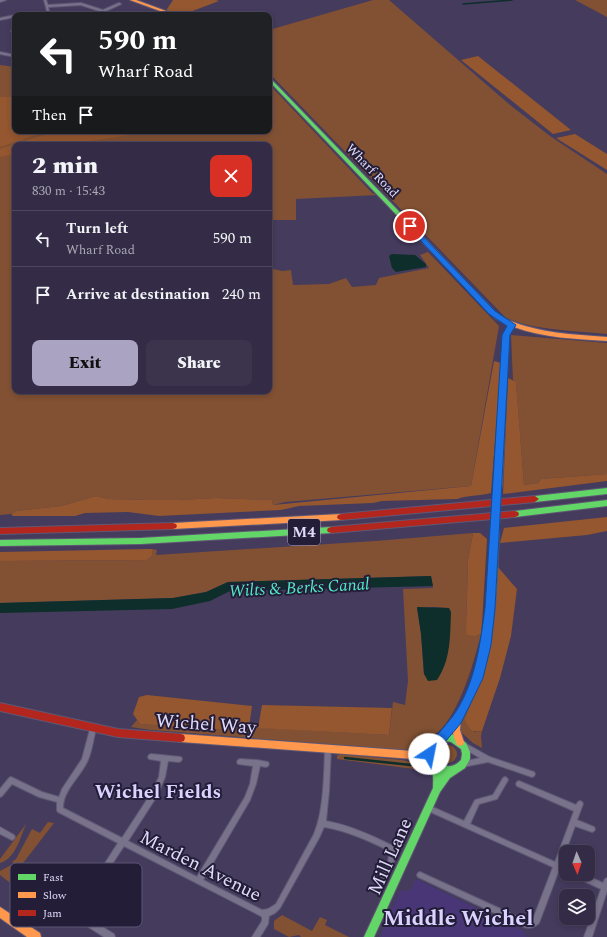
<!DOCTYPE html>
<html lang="en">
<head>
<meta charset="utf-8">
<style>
  :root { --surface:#342c46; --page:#3c344d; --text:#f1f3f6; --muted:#a9a7b3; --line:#4e485f; --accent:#aaa3c2 }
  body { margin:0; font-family:Spectral,serif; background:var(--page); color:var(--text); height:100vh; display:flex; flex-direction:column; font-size:15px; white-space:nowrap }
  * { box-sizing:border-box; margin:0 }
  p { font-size:13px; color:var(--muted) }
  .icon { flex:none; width:22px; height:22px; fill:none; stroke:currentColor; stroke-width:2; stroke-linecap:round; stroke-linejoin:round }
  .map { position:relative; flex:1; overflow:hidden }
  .sheet { position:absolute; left:12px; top:142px; width:260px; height:252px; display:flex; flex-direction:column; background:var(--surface); border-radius:8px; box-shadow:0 2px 6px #0003,0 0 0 1px var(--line) }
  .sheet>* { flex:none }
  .banner { position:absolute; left:12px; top:12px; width:260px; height:122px; border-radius:8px; box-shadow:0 2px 6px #0003,0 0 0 1px var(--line); background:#202124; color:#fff; overflow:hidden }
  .needle { width:26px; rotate:178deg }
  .controls { position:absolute; left:559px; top:845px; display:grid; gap:8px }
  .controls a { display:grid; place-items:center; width:36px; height:36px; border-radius:8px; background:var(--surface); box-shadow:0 2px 6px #0003,0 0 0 1px var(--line); font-size:20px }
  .pin { position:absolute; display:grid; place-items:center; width:34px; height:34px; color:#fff; margin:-17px; border:2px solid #fff; border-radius:50%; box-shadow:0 1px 4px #0007 }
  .me { position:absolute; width:44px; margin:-22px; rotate:34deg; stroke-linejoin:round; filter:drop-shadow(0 0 3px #0008) }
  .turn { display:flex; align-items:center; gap:14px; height:84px; padding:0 20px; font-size:18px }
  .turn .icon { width:52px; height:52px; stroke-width:2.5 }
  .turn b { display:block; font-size:28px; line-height:34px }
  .then { display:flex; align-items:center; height:38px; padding:0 20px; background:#0003; gap:8px; font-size:15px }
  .round { display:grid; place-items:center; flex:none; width:42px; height:42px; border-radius:8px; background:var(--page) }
  .summary { display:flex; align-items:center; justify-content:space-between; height:68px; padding:0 20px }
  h1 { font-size:24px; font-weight:800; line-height:30px }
  .primary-button { display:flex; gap:8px; margin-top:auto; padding:8px 20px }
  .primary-button a { flex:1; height:46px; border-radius:8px; background:var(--accent); color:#111; font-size:16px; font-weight:800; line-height:46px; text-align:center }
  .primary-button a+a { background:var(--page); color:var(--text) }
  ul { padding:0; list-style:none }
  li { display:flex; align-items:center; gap:12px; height:56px; padding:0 20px; border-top:1px solid var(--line) }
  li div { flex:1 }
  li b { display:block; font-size:15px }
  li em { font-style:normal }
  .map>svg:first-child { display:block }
  .built { fill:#483676 }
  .green { fill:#825133; fill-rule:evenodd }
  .forest { fill:#94572f }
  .water { fill:#0d2e2a }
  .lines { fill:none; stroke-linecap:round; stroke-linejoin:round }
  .stream-far1 { stroke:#0d2e2a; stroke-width:1.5 }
  .stream { stroke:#0d2e2a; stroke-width:2.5 }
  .street-casing { stroke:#605874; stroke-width:2 }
  .fast-casing { stroke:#605874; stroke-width:2 }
  .slow-casing { stroke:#605874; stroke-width:2 }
  .jam-casing { stroke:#605874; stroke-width:2 }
  .street { fill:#78728b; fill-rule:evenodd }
  .fast { fill:#63d668; fill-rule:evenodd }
  .slow { fill:#ff974d; fill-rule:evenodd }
  .jam { fill:#b3261e; fill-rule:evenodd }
  .slow-bridge-casing { stroke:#605874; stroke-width:9; stroke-linecap:butt }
  .slow-bridge { stroke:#ff974d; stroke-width:7 }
  .route { fill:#1a73e8; stroke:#114b97 }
  .labels { text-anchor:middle; stroke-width:4; stroke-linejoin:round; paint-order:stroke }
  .far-street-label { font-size:13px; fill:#e0dbf9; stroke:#231d38 }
  .shield { fill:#231d38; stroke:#a7a2bf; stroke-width:1 }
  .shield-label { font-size:15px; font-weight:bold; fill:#e0dbf9 }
  .water-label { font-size:17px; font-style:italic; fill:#4eecc7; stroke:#231d38 }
  .near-street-label { font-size:19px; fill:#e0dbf9; stroke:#231d38 }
  .near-neighbourhood-label { font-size:20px; font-weight:bold; fill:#dad2ff; stroke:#231d38 }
  .near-quarter-label { font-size:22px; font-weight:bold; fill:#dad2ff; stroke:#231d38 }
  .key { fill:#231d38; stroke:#5c5672; stroke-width:1 }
  .key-label { font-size:11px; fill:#e0dbf9 }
</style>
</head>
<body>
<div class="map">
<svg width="607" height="937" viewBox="0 0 607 937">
  <rect width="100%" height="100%" fill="#453b5d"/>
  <path class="built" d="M416,879L523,931L527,937H380L399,893L404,890L410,891Z"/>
  <path class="green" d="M373,0H389L510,105L550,136L607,174V334C578,331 530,330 505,317L269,73V30Z
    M575,0H607V17Z
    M0,65L15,67V131H269V84L372,193L377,195L296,199V220H269V145H15V391H269V268L282,271L291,270L293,285L329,284L346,278L352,287L376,285L379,278L429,268L420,255L428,252L499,326L471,486L285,502L273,505L272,500L217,498L179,500H150L109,499L96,496L61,506L16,511L11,514L0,515Z
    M511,335L607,343V474L541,479L538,483L524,485L516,383L513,380Z
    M473,533L468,560L466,626L476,636L481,634C474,662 460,712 438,732C430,738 422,741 414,746V749L405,750L378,748L151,730L131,727L137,720L140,724L224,730L249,727L389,735L393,702L405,705L408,681L403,589L433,588L431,576L228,582L206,592L173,598L0,603V561L147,560L152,556V549L157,550L156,555L375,541ZM434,607L448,608L424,674L421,634L417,608Z
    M470,705L474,732L482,731L481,736L482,748L473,743L460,731L462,720Z
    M439 754a9 9 0 1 1 18 0a9 9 0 1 1-18 0Z
    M340,754L402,760L417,763L415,769H414L337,759V756Z
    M48,822L54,823L20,867L12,862L16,859L32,829L40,833Z
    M26,824C20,838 16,858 0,863V859Z
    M11,865L18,869L9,882L0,875V871Z
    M282,915L312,931L320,917L327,920L325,925L349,937H301L299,935L289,937L274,929V921Z"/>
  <path class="forest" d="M173,0H216L219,1L190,12L187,15H180L167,11V9Z
    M478,56L571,130L553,134L461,60Z
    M0,97H15V131H48L0,147Z
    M56,131H160L60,145H15V154L0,157V149Z
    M575,134L607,154V170L556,138Z
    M494,361L501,363L491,493C479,496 468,495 457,499L382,501L373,503L299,506L281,510L159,516L128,512L85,513L75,516H13L11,514L16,511L61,506L96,496L109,499L150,500H179L217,498L272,500L273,505L471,486Z
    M508,378L516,382L524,485L538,483L541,479L607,474V481L503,494Z
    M607,517V531L587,535L500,543L504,528Z
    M473,533H480L487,539L482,623L481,634L476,636L467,635L466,626L468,560Z
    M146,549H152V556L147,560L0,561V552Z
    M497,566L517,589L511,636L500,678L482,731C471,733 469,729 465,719L487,660Z
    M147,695L252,706L249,727L224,730L140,724L133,714L139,697Z
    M262,705L392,708L389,735L258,728Z"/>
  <path class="water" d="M392,254L415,255L426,264V267L396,272L392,268L389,256Z
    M431,576L433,586L230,591L210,601L172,609L0,613V603L173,598L206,592L228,582Z
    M417,607L449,608L451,612C450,636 451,660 437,680L428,681L424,674L421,634Z"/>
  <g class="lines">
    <path class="stream-far1" d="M463,4L512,0"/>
    <path class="stream" d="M345,758L411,765"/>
    <g class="street-casing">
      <path id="street" d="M0,0H6L0,2Z
        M44,0H46L48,5L81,3L103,10L119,3L121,4L106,11L115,15H111L81,5L48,7L50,15H48Z
        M144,12L145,13C143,15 140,15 137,15Z
        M27,13L28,14V15H22Z
        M15,15V17L0,20V18Z
        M15,29V31L12,32L11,31Z
        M0,52L15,55V57L0,54Z
        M93,726L95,727L96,729C93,740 92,752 87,762C80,777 63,790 63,808L122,838L152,792L159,777L161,761L149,759L148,757L149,755L151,754L181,757L182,759L181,761L179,762L168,761L165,777L157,796L128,841L197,877L245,797L250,784L253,766L238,764L237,762L238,760L240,759L257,760L268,762L269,764L268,766L266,767L260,766L256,784L250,800L203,880L262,910L268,909L276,904L314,834C324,810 324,774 325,748L326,746L328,745L330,746L331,748L329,791L326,821C349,825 371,835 393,846L406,820L408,819L410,820L411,822L396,852L394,861L385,880L383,881L381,880L380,878L388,861L390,851C369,841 348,831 324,827L319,838L280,908L275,913L269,916L268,924L260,937H252L262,921V917L259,915L124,846L83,908V915L114,934L115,937H104L76,919L75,917L76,914L58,906L56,904L58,902L60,901L76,907L78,905L118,843L58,812L57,810V802L39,797L12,784L2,796L0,797V789L9,778L11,777L42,792L59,797L62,789L82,759L90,729L91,727Z
        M463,742L490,757L534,772L535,774L534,776L532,777L488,762L463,767L461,766L460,764L461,762L480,758L461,747L460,745L461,743Z
        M505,777L507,778L508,780L497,799L479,804L470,824L555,862L574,811L517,786L516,784L517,782L519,781L576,805L578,802L580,801L582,802L583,804L577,820L594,827L595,829L594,831L592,832L575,826L561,864L566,867V873L559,870L539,923C534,928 528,929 522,926L418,877L417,875L418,873L420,872L422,873L525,920H532L533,919L553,867L426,810L425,808L426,806L428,805L464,821L475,800L493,795L503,778Z
        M0,827L14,835L15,837L14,839L12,840L0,834Z
        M572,874H583L603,883L605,879L607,878V891L592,937H584L601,889L573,876Z"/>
    </g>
    <g class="fast-casing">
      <path id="fast" d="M269,77L414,227V229H410L269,81Z
        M607,488V494L535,502L531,499L535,496Z
        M607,500V506L515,517L512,516L511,514L512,512L515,511Z
        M331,527L334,528L335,530L334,532L331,533L141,544L0,546V540L141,538Z
        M495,531L498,532L499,534C495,605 498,676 450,734L456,735L466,743L470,752V759L465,768L450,778L440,792L374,937H364L433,788C433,783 434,777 432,772C431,764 426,764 426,753L413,759L410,758L409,755L410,752L430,743L435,737L438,736C446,725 456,715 463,702C490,653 488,588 491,534L492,532ZM445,741L451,742L461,749L462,754L461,760C445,778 420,752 445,741Z"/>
    </g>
    <g class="slow-casing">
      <path id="slow" d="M130,0H136L177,15H171Z
        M412,226L414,227L499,316C535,333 568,334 607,337V341C576,339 544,338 514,327L509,335L502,485L501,487L498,488L494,485L503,335L509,325L495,318L410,229L409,228Z
        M341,514L344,515L345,517L344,519L341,520L173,529L170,528L169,526L170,524L173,523Z
        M457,715L460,716L461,719L460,730L464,742L463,745L460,746L457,745C453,735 450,726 454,716Z
        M181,734L413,751L438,761L439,764L438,767L435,768L413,759L181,742L178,741L177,738L178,735Z
        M0,907L40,933L41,937H27L0,918Z"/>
    </g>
    <g class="jam-casing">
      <path id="jam" d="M535,496L539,499L535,502L341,520L338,519L337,517L338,515L341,514Z
        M515,511L518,512L519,514L518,516L515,517L331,533L328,532L327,530L328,528L331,527Z
        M173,523L176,524L177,526L176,528L173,529L0,534V528Z
        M0,703L118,729L181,734L184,735L185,738L184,741L181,742L118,737L0,711Z"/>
    </g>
    <use href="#street" class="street"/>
    <use href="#fast" class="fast"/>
    <use href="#slow" class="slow"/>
    <use href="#jam" class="jam"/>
    <g class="slow-bridge-casing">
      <path id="slow-bridge" d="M495,534L498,485"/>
    </g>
    <use href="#slow-bridge" class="slow-bridge"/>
  </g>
  <path class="route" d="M410,224L412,225L495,311L516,325L510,335L495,608L491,645L483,678L461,723L445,742L437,747L433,758L429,759L425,758L423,754C424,750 425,746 427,742C429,738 433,738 437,735C442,730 448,722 453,716C475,685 480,645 485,608L502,335L507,326L489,314L408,227V225Z"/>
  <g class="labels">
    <g class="far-street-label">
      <text transform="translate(373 170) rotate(46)" y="5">Wharf Road</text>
    </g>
    <rect class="shield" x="288" y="519" width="32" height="26" rx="3"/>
    <g class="shield-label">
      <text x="304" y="537">M4</text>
    </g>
    <g class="water-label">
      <text transform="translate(299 587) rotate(-3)" y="6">Wilts &amp; Berks Canal</text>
    </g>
    <g class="near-street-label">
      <text transform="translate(206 723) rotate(4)" y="7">Wichel Way</text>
      <text transform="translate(389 856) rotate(-66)" y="7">Mill Lane</text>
      <text transform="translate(201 865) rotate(27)" y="7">Marden Avenue</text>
    </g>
    <g class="near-neighbourhood-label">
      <text x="158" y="798">Wichel Fields</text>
    </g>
    <g class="near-quarter-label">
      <text x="458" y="925">Middle Wichel</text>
    </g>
  </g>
  <rect x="10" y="863" width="132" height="64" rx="6" class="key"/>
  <rect x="18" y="874" width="18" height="6" fill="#63d668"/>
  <rect x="18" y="892" width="18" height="6" fill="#ff974d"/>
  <rect x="18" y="910" width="18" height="6" fill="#b3261e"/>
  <g class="key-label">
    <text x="43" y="881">Fast</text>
    <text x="43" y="899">Slow</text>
    <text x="43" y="917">Jam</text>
  </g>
</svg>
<div class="controls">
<a><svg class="needle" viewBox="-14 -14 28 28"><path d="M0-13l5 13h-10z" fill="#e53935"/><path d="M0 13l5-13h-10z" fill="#a9a7b3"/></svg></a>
<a><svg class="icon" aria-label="layers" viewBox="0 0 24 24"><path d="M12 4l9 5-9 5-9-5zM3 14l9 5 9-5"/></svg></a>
</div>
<div class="pin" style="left:410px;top:226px;background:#d93025"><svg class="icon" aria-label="arrive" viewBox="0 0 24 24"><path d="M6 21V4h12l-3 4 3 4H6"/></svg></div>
<svg class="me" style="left:429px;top:754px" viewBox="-20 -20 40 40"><circle r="19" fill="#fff"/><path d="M0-13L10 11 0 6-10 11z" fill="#1a73e8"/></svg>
<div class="banner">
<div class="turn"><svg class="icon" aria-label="left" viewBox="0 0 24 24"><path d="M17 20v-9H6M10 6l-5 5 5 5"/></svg><div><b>590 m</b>Wharf Road</div></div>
<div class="then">Then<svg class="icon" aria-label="arrive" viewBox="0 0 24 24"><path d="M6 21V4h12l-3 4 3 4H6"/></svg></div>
</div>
<section class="sheet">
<div class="summary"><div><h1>2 min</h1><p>830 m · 15:43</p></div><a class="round" style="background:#d93025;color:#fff"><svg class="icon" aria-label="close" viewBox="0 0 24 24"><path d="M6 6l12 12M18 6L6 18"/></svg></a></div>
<ul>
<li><svg class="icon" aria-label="left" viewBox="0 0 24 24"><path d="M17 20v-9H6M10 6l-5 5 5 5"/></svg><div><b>Turn left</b><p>Wharf Road</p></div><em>590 m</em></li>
<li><svg class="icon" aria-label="arrive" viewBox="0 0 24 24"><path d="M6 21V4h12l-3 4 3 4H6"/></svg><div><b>Arrive at destination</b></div><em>240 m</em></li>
</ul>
<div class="primary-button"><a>Exit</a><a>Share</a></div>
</section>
</div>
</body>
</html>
